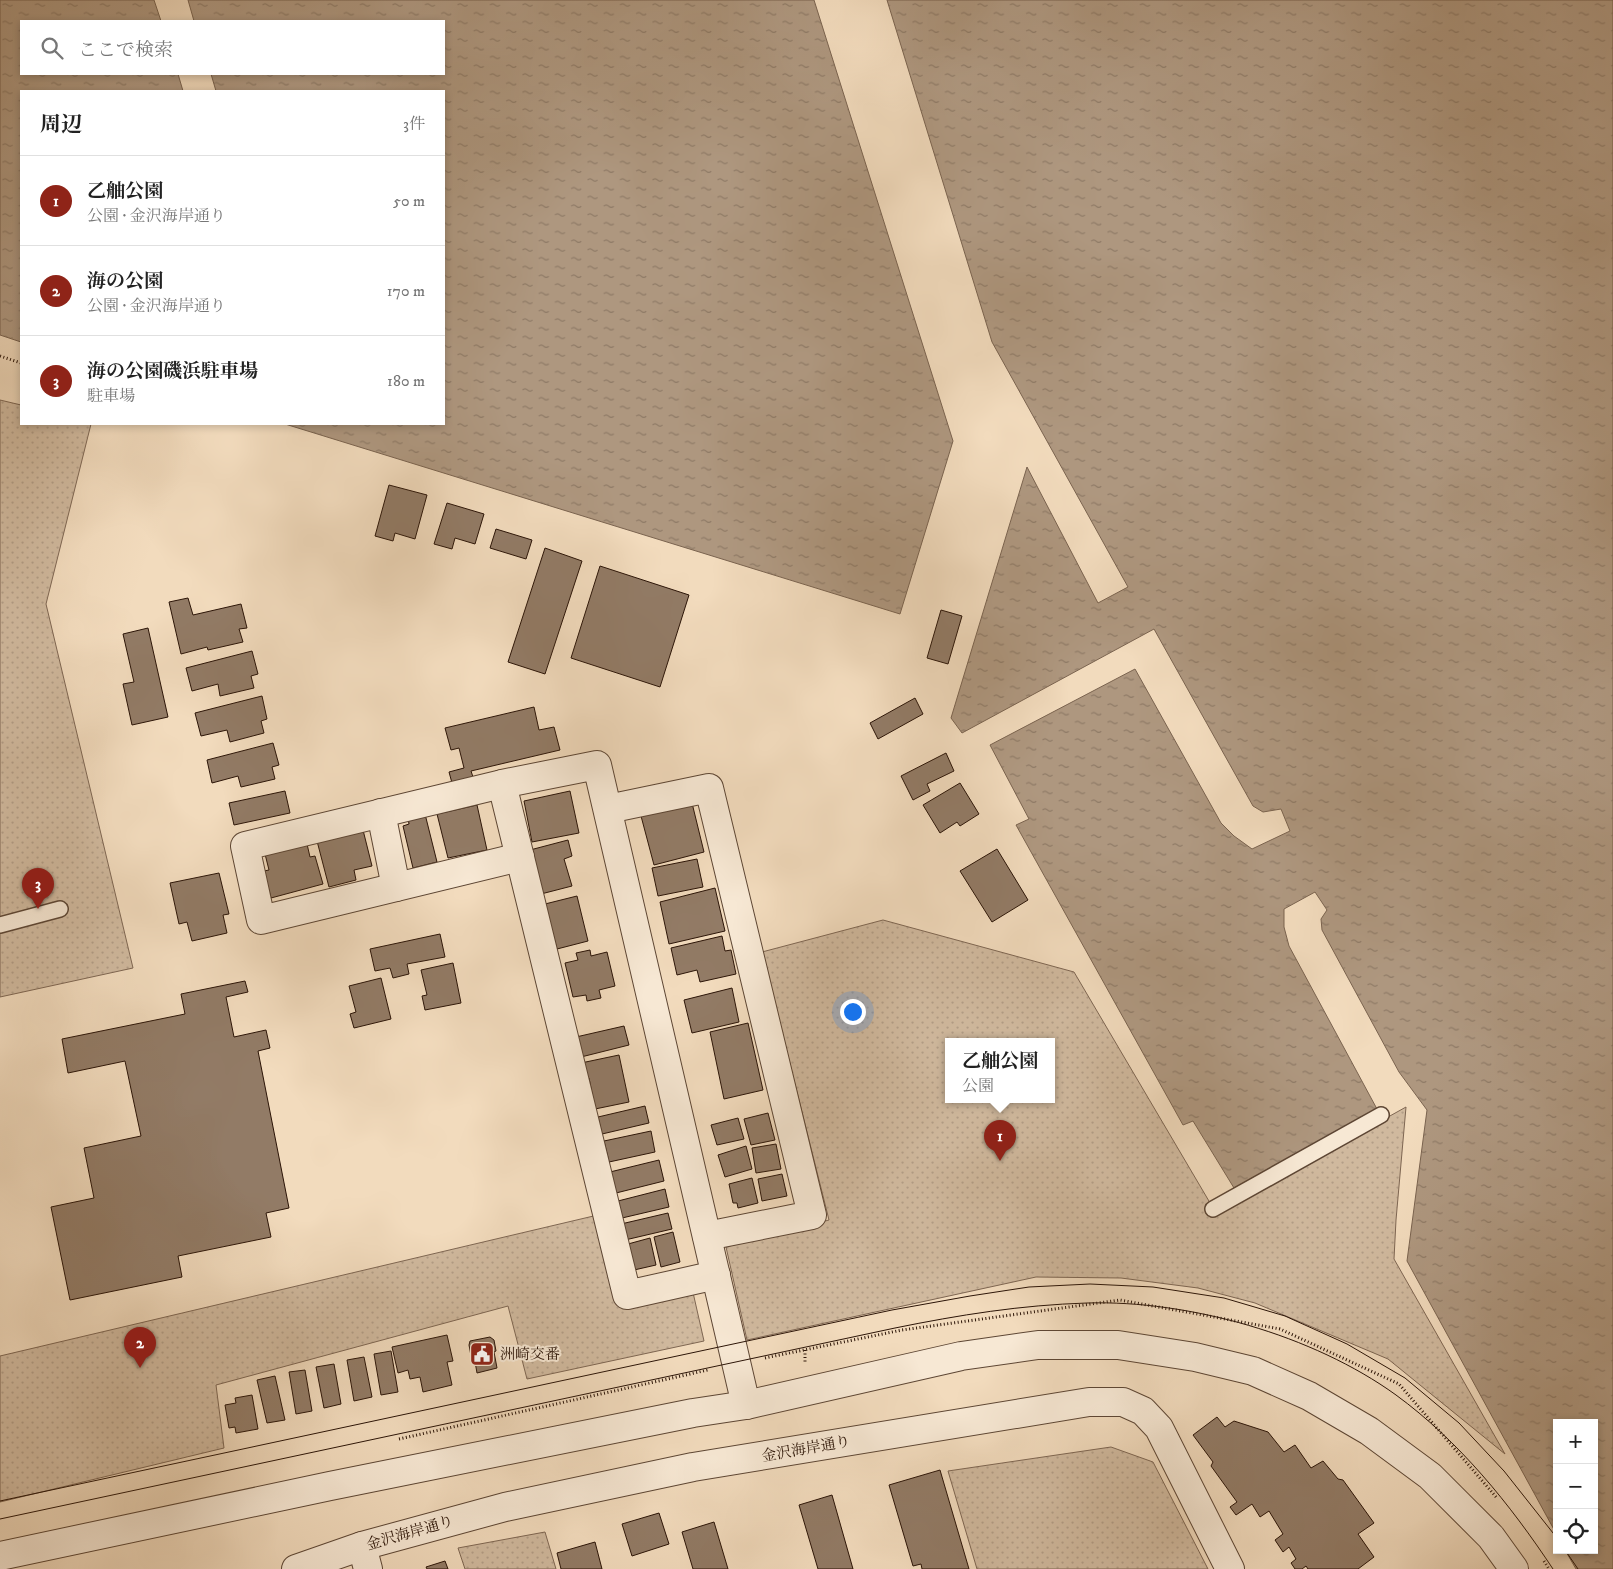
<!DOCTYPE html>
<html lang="ja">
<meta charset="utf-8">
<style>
body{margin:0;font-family:"IM FELL DW Pica","Noto Serif JP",serif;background:#f2f2f2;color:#222}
.controls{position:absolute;right:15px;bottom:15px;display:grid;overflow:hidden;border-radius:0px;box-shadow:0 2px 8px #0003}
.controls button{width:45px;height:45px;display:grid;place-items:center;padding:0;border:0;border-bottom:1px solid #e0e0e0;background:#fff;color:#222;font:25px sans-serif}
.you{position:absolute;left:852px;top:1011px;width:18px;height:18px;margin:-12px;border:4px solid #fff;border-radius:50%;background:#1a73e8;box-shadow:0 0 0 8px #1a73e833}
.badge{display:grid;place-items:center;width:32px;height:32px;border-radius:50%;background:#8f2418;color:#fff;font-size:16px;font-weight:700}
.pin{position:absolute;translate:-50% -41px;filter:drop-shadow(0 1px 2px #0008)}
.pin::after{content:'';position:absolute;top:26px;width:18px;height:15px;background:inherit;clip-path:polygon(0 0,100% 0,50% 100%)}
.popup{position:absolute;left:945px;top:1038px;width:110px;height:65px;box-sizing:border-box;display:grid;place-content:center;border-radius:0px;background:#fff;filter:drop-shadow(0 1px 4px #0005);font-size:16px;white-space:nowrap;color:#767676}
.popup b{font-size:19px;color:#222}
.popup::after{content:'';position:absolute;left:50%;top:100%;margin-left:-10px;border:10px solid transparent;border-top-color:#fff}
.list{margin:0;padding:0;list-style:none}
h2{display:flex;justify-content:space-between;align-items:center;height:65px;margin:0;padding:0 20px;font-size:21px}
h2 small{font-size:16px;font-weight:400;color:#767676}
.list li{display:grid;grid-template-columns:32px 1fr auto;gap:15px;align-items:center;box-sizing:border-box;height:90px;padding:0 20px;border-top:1px solid #e0e0e0}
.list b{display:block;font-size:19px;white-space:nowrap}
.list p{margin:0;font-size:16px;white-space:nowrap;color:#767676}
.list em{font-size:16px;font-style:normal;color:#767676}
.icon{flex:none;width:28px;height:28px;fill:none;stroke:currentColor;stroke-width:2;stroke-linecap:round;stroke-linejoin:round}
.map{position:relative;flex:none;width:1613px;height:1569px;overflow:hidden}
.search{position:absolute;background:#fff;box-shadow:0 2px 8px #0003;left:20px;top:20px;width:425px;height:55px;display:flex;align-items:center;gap:12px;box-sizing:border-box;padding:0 18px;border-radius:0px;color:#767676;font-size:19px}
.panel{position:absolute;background:#fff;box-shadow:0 2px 8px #0003;left:20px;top:90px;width:425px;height:335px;border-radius:0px}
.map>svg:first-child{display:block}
.park{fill:url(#park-dots);stroke:#7e6652;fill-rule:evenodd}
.water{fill:url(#water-ripples);stroke:#7a634f}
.building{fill:#927b66;stroke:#2b1407}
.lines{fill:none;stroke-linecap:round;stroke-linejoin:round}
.service-casing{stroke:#5d4634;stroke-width:18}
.minor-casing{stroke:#5d4634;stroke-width:30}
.tertiary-casing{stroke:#5d4634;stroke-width:30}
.path{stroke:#2b1407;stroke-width:3;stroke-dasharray:1 2.5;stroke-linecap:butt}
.service{stroke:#f7e8d4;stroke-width:15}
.minor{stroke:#f7e8d4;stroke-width:28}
.tertiary{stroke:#f7e8d4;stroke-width:28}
.tram{stroke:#2b1407;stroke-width:1}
.labels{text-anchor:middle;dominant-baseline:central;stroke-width:4;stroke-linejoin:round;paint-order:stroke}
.poi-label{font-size:15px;fill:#2b1407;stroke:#f7e8d4;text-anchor:start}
.street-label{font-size:15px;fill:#2b1407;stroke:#f7e8d4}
</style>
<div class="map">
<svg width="1613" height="1569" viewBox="0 0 1613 1569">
<defs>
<pattern id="park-dots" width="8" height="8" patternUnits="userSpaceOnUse" patternTransform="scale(1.25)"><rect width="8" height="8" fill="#d0b99e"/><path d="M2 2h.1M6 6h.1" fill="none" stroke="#b39e87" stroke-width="1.8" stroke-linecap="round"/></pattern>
<pattern id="water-ripples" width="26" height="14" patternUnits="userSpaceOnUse" patternTransform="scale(1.25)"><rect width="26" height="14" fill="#ae977f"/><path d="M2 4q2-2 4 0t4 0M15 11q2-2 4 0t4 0" fill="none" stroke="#8e7a66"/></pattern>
</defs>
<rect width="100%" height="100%" fill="#f2dbbd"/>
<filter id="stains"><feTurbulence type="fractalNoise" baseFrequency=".004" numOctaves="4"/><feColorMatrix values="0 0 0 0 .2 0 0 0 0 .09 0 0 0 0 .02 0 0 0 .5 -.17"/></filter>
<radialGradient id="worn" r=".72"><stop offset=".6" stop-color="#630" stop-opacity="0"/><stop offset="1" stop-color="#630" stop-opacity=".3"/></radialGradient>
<g class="park">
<polygon points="0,400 21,405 21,424 91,424 46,604 133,968 0,997"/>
<path d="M 883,920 L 1074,972 L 1216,1213 L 1406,1107 L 1396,1220 L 1394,1259 L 1505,1454 L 1388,1359 L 1255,1303 L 1198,1288 L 1121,1278 L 1036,1277 L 747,1340 L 726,1247 L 829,1220 L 762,952 ZM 949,1042 L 1051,1042 L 1051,1100 L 949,1100 Z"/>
<polygon points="602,1214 623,1302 692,1288 704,1341 527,1379 508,1306 216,1385 224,1448 0,1502 0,1356"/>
<polygon points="1111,1447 1153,1462 1208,1569 977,1569 948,1471"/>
<polygon points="545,1532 556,1569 465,1569 458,1548"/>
</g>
<g class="water">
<polygon points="0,0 154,0 161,21 21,21 21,74 178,74 183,91 21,91 21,342 0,335"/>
<polygon points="188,0 814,0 953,441 900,614 285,424 444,424 444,91 216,91 211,74 444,74 444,21 194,21"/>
<polygon points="887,0 1613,0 1613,1569 1576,1569 1565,1550 1594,1550 1594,1423 1557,1423 1557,1535 1407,1261 1427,1110 1399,1072 1322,930 1321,919 1327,910 1315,892 1284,909 1284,927 1289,946 1377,1109 1234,1188 1193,1121 1183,1125 1016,825 1029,819 990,745 1135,669 1221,823 1234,836 1252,849 1290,831 1281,809 1263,812 1253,806 1154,629 962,733 951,718 1027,467 1098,603 1128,587 992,342"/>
</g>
<g class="building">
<polygon points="389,485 427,495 415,539 395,533 393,541 375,536"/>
<polygon points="447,503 484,514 475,544 455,538 452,549 434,544"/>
<polygon points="496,529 532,540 526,559 490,548"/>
<polygon points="545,548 582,561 545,674 508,662"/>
<polygon points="600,566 689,595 660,687 571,658"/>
<polygon points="188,598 193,615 241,604 247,628 239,629 243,642 208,650 207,647 181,654 169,602"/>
<polygon points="941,610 962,616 948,664 927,658"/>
<polygon points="148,628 168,717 132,725 123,684 134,682 123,634"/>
<polygon points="252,651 258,674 251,676 254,688 220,696 218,684 192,691 186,668"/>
<polygon points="262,696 267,719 261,721 264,733 230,742 227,730 201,736 195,713"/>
<polygon points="915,698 923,714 878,739 870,723"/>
<polygon points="534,707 539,730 554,727 560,750 471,771 473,777 452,783 449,772 464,768 459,748 451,750 445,728"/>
<polygon points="273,743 279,765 272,767 275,779 241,787 238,776 212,783 207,760"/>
<polygon points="946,753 954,771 927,784 930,791 913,800 901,776"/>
<polygon points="960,783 979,814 960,826 957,822 940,833 923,805"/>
<polygon points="285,791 290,813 234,825 229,803"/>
<polygon points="570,791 579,833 532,842 524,801"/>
<polygon points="692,803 704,852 654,865 641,816"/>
<polygon points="477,805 487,850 448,858 437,814"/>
<polygon points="425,814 437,862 413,868 403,826 409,824 408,818"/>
<polygon points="363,830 372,866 354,870 356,880 329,887 317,841"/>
<polygon points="568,840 572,856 564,859 572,886 541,894 530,850"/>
<polygon points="307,844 310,857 315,856 323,884 271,898 264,871 269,870 265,854"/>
<polygon points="997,849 1028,900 992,922 960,871"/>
<polygon points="697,859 703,887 658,896 652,868"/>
<polygon points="219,873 229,914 223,915 227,933 192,941 187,922 179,924 170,883"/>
<polygon points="715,888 725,931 669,944 660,902"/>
<polygon points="577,896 588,941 557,949 545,904"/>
<polygon points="440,934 445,957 407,964 409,974 393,978 390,968 375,971 370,949"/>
<polygon points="722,936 725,951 731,950 736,974 700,982 697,970 677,975 671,948"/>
<polygon points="590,950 591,956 607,952 615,986 599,990 601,998 587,1001 586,995 573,997 565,963 578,960 576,953"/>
<polygon points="453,963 461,1003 425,1010 422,996 427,995 421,970"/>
<polygon points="381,978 391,1019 354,1028 350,1014 356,1012 349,986"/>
<polygon points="245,981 248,992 226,997 234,1037 266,1030 270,1048 258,1051 289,1208 266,1213 271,1237 178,1256 182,1277 70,1300 51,1207 94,1198 84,1148 141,1136 125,1061 68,1073 62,1039 185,1014 181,994"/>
<polygon points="732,988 739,1022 692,1033 684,1000"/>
<polygon points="748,1023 763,1090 724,1099 710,1032"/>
<polygon points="624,1026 629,1045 581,1057 576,1037"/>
<polygon points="619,1055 629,1102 595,1109 589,1078 584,1080 581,1063"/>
<polygon points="645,1106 649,1123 602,1134 598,1117"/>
<polygon points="768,1113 775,1140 751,1145 744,1119"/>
<polygon points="738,1118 744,1139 717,1145 711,1125"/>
<polygon points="651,1131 655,1152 609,1162 604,1141"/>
<polygon points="776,1144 781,1169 756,1173 752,1148"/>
<polygon points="746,1146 752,1169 725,1177 718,1155"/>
<polygon points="659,1160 664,1181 616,1193 610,1172"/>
<polygon points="782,1174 787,1196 762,1201 758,1179"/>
<polygon points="752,1178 758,1203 738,1208 737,1203 733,1203 729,1184"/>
<polygon points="665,1189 669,1207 622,1218 618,1201"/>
<polygon points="668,1213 672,1229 625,1240 621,1224"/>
<polygon points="673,1232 680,1262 661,1267 654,1237"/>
<polygon points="650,1238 656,1265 634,1270 628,1244"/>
<polygon points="447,1335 453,1361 447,1362 452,1385 423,1392 420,1377 410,1379 408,1370 398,1373 392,1347"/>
<polygon points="490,1337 494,1340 496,1351 494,1352 497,1368 477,1373 474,1356 471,1356 469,1345 470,1341"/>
<polygon points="391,1351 398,1392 381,1395 374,1354"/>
<polygon points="364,1357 372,1397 354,1401 347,1360"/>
<polygon points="334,1364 341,1404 324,1408 316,1367"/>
<polygon points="305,1370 312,1411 296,1414 289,1372"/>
<polygon points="275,1376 285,1420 267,1423 257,1380"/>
<polygon points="252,1395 258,1429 236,1433 235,1427 229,1428 225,1405 236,1403 235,1398"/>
<polygon points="1217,1417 1225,1427 1234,1421 1268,1432 1284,1452 1295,1445 1311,1468 1323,1461 1338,1479 1343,1480 1374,1523 1358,1534 1374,1557 1358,1569 1308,1569 1306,1566 1302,1569 1295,1569 1291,1563 1296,1559 1289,1547 1283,1552 1275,1540 1283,1534 1269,1511 1260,1517 1252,1504 1236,1515 1230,1507 1237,1502 1211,1466 1213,1462 1193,1435"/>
<polygon points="940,1470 969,1569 922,1569 921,1564 913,1566 889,1485"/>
<polygon points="832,1495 853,1569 818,1569 799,1505"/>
<polygon points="659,1513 669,1544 632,1556 622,1524"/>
<polygon points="714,1522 728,1569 693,1569 682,1532"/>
<polygon points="595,1542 602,1569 561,1569 557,1553"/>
<polygon points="445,1561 448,1569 427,1569 426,1567"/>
</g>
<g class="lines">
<defs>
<g id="service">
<polyline points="0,925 60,909"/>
<polyline points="1213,1209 1381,1115"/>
</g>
<g id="minor">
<polyline points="502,784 627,1295 716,1275"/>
<polyline points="608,809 709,788 812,1215 707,1236"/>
<polyline points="381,813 396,887"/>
<polyline points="520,857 261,920 245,846 502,784 597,765 746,1405"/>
<polyline points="362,1546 368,1569"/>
</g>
<g id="tertiary">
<polyline points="0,1556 330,1486 693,1413 746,1405 961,1356 1038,1345 1118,1345 1195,1357 1253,1371 1309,1396 1369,1431 1430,1476 1491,1537 1514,1569"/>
<polyline points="296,1569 362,1546 505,1507 693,1467 1089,1402 1123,1402 1143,1411 1159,1428 1230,1569"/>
</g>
</defs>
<use href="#service" class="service-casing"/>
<use href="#minor" class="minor-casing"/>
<use href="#tertiary" class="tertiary-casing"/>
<g class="path">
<polyline points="0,356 21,363"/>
<polyline points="805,1350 805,1362"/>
<polyline points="765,1358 902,1330 1120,1300 1280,1329 1399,1384 1497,1498"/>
<polyline points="399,1439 708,1370"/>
<polyline points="1544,1561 1549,1569"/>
</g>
<use href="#service" class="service"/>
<use href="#minor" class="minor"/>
<use href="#tertiary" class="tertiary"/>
<g class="tram">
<polyline points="0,1501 892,1310 970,1296 1029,1287 1090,1284 1153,1287 1224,1298 1285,1316 1347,1344 1405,1378 1459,1423 1504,1471 1557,1538"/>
<path d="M 0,1519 L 895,1328 C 959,1315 1021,1305 1087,1303 C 1189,1300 1313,1335 1396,1395 C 1459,1441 1510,1504 1553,1569"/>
<polyline points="1565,1550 1578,1569"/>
</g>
</g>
<defs>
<symbol id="civic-square" viewBox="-11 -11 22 22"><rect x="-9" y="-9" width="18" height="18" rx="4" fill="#8f2418" stroke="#f7e8d4"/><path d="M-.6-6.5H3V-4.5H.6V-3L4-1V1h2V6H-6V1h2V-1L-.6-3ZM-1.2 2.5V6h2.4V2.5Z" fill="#fff"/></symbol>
</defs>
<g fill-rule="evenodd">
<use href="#civic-square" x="468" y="1340" width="28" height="28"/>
</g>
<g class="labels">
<g class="poi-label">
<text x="500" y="1354">洲崎交番</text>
</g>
<g class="street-label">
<text transform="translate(806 1449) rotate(-10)">金沢海岸通り</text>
<text transform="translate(410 1533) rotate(-16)">金沢海岸通り</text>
</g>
</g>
<rect width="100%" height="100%" filter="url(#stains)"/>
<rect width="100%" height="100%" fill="url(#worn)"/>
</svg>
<div class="controls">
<button>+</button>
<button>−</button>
<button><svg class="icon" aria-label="locate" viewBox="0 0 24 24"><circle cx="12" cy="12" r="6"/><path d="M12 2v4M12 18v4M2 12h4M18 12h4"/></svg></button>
</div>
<div class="you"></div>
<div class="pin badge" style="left:1000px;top:1161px">1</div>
<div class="popup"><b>乙舳公園</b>公園</div>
<div class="pin badge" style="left:140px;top:1368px">2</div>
<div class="pin badge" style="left:38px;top:909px">3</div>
<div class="search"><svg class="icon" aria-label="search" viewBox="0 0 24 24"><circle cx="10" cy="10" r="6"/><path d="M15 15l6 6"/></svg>ここで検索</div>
<section class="panel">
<h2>周辺<small>3件</small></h2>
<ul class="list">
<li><span class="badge">1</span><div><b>乙舳公園</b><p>公園 · 金沢海岸通り</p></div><em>50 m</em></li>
<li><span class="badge">2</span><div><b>海の公園</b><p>公園 · 金沢海岸通り</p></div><em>170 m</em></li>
<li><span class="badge">3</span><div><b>海の公園磯浜駐車場</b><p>駐車場</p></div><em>180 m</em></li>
</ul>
</section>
</div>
